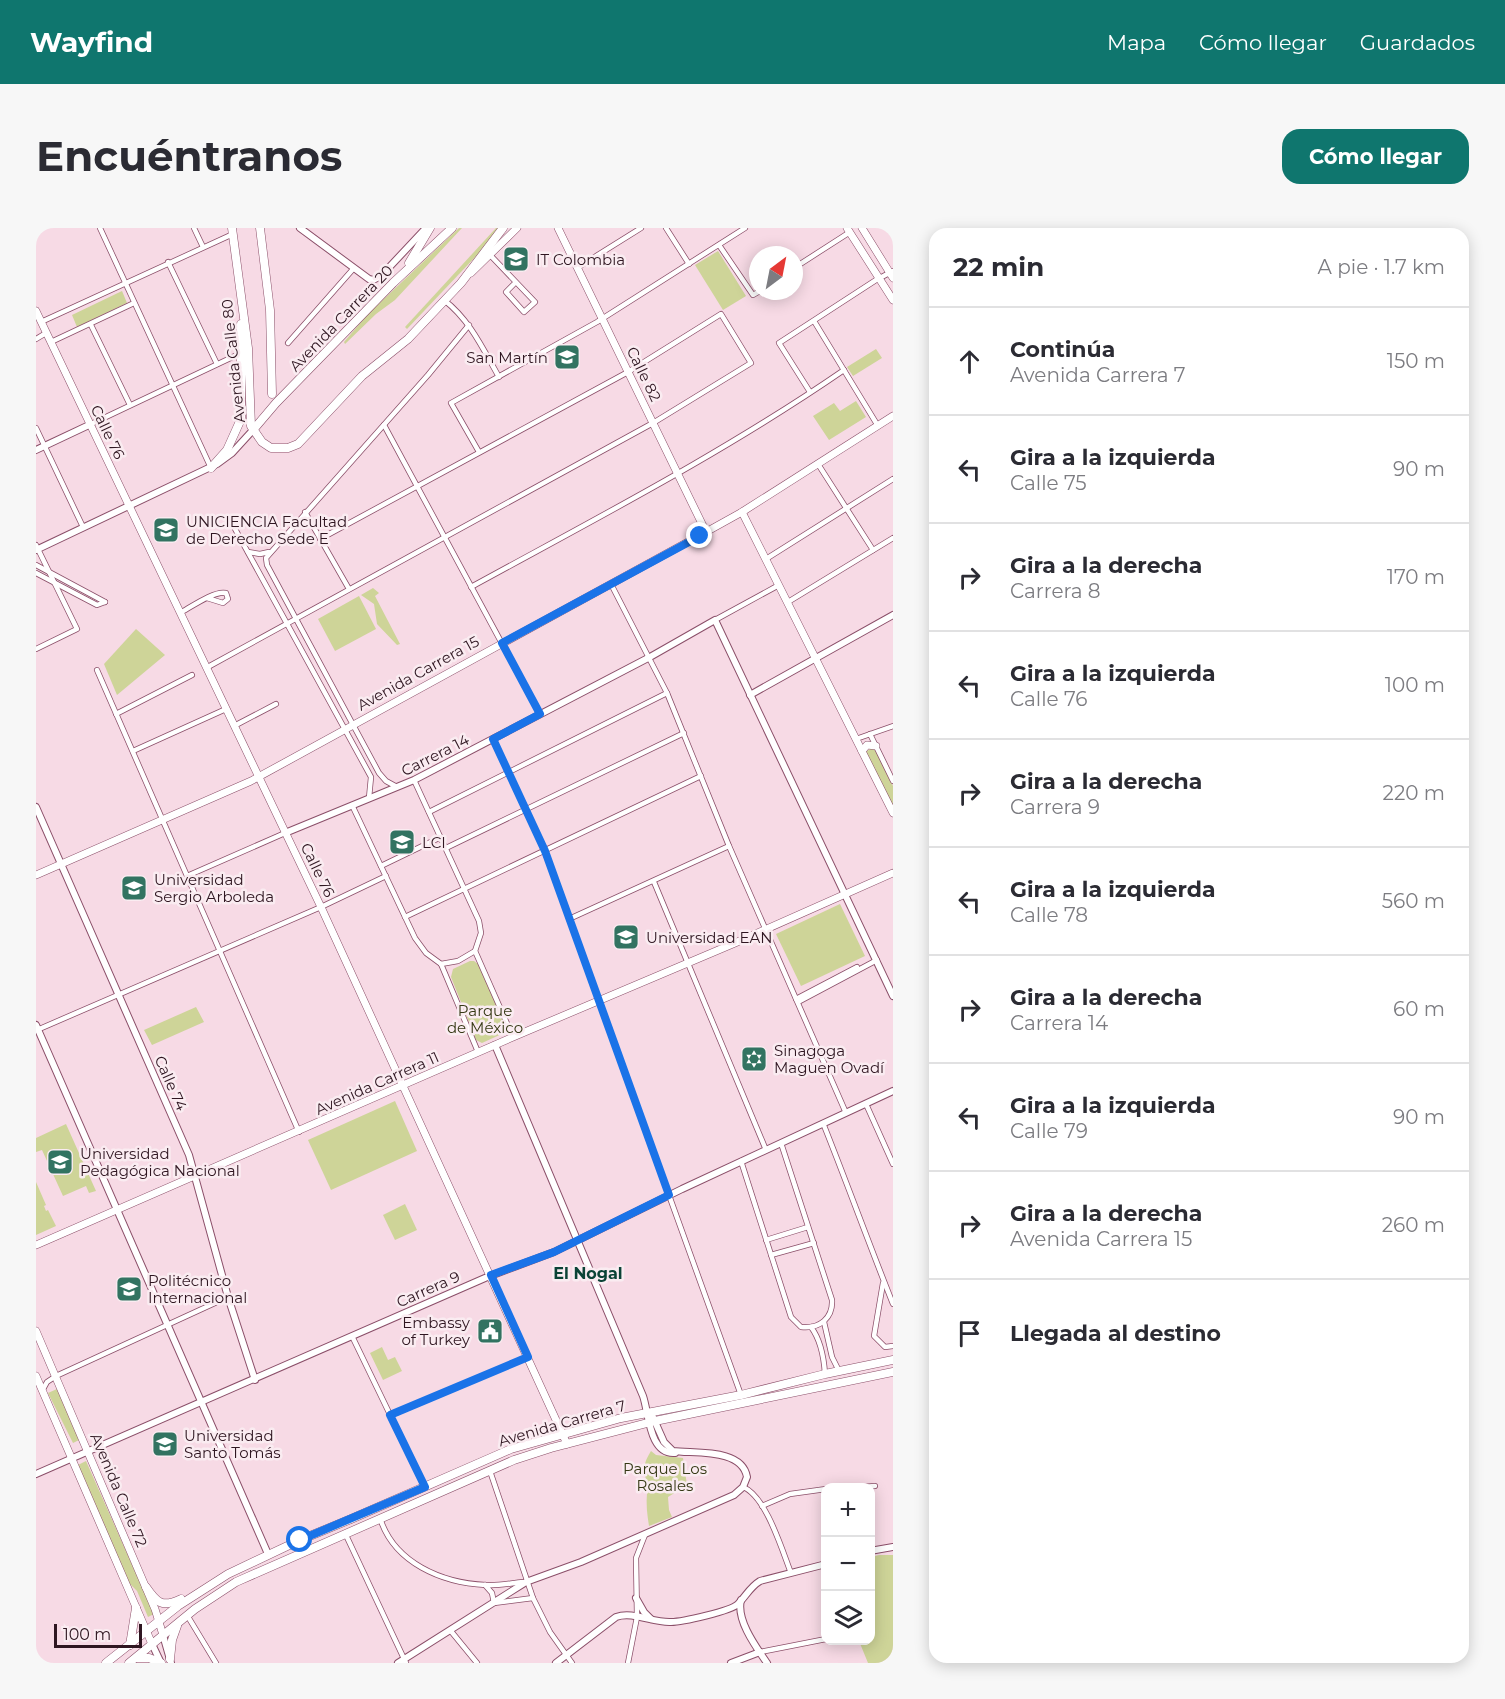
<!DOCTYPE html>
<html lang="es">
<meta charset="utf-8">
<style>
body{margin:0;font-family:Montserrat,sans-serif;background:#f7f7f7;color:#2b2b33}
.controls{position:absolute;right:18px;bottom:18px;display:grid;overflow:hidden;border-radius:12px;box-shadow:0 3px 15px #0003}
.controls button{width:54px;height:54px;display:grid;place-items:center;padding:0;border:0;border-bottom:2px solid #e1e1e2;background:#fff;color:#2b2b33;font:30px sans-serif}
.compass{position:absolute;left:713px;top:18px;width:54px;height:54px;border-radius:50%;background:#fff;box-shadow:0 3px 15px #0003;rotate:32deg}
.scale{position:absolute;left:18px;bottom:15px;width:88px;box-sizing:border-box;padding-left:6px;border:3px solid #2f1621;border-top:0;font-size:16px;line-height:21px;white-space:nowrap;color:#2f1621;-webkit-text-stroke:4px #faecf1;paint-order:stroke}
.stop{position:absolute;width:18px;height:18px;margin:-14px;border:4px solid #1a73e8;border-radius:50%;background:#fff}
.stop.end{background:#1a73e8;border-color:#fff;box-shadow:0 2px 6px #0008}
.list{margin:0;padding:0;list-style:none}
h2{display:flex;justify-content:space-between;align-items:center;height:78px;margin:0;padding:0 24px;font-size:26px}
h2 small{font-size:20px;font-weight:400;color:#7c7c81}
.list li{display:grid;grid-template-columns:39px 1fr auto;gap:18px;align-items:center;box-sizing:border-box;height:108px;padding:0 24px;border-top:2px solid #e1e1e2}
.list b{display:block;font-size:22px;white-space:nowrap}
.list p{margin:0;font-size:20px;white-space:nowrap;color:#7c7c81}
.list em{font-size:20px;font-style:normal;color:#7c7c81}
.icon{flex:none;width:33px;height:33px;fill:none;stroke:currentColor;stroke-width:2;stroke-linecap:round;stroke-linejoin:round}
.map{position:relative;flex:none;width:857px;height:1435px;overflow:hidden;border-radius:18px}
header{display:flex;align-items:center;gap:36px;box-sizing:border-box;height:84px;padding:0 30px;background:#0f766e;color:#fff}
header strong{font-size:28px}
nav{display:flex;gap:33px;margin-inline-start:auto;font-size:21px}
.intro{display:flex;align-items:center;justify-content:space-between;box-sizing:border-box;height:144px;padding:0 36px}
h1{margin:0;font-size:42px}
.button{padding:15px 27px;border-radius:18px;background:#0f766e;color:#fff;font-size:21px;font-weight:700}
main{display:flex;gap:36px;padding:0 36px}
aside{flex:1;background:#fff;border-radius:18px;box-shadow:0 3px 15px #0003}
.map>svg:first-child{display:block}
.green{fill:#ced498}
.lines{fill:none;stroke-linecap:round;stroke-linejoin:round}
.minor-casing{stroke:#8b4f69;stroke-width:6}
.tertiary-casing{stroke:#8b4f69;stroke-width:8}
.secondary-casing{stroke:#8b4f69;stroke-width:8}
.primary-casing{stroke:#8b4f69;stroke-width:9}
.trunk-casing{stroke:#8b4f69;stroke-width:9}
.minor{stroke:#fff;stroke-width:4.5}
.tertiary{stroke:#fff;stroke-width:6}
.secondary{stroke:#fff;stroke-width:7}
.primary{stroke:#fff;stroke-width:8}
.trunk{stroke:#fff;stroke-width:8}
.route{stroke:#1a73e8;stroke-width:8}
.labels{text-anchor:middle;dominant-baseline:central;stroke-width:5;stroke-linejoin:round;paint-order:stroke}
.poi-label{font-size:15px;fill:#2f1621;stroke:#faecf1;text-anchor:start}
.street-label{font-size:15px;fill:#2f1621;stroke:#faecf1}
.park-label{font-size:15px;fill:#363915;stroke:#faecf1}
.neighbourhood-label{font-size:16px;font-weight:bold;fill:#0b4336;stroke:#faecf1}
</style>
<header>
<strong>Wayfind</strong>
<nav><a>Mapa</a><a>Cómo llegar</a><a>Guardados</a></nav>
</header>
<div class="intro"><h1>Encuéntranos</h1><a class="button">Cómo llegar</a></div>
<main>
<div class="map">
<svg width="857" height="1435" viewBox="0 0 857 1435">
<rect width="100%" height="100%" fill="#f7dae5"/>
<g class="green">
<polygon points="423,0 426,0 359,72 340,86 309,116 308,114 332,86"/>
<polygon points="460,0 462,0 443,25 371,101 369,99"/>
<polygon points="682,23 710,68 687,82 659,37"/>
<polygon points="86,63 91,75 41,99 36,87"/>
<polygon points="840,121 846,130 817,148 811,139"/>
<polygon points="820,173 830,189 793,212 777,188 798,175 804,183"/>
<polygon points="337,360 343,365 339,368 364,416 361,417 341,396 338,376 325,367"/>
<polygon points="323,368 340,401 299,423 282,391"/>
<polygon points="100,401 129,427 81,467 68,436"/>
<polygon points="838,519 857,558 857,580 829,524"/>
<polygon points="804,676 829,728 765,758 740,706"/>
<polygon points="434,733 438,733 442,736 471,800 468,805 446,815 440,812 415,749 417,741"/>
<polygon points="160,779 168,794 116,817 108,802"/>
<polygon points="359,873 381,923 295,962 272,912"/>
<polygon points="30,896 60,963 53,965 50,958 27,968 6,922 0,924 0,910"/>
<polygon points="0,954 10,977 8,978 10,983 12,982 20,998 0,1007"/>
<polygon points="369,976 381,1002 359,1012 347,987"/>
<polygon points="346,1119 352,1132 359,1129 366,1143 347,1152 334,1125"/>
<polygon points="21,1161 43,1212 37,1215 12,1165"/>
<path d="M 615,1223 L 620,1227 L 647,1230 L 651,1257 L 632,1269 L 633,1282 L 636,1289 L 613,1298 C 611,1286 610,1276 611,1265 C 612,1244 602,1244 615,1223 Z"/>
<polygon points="50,1233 118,1386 112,1389 101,1363 93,1355 42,1237"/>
<polygon points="843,1327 857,1327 857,1435 832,1435 823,1413 834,1412 835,1329"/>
</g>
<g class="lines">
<defs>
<g id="minor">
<polyline points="64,0 175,240"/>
<polyline points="158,0 167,19"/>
<polyline points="630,0 653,36"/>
<polyline points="683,17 717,67 724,63"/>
<polyline points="455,28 499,74 488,84 470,64 480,54"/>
<polyline points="132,34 181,136"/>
<polyline points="541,40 605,0"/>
<polyline points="758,40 814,4"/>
<path d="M 408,72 C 434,92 447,121 463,149"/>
<polyline points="778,93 842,198"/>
<polyline points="5,94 197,6"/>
<polyline points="55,97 94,177"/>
<polyline points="0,111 10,105"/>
<polyline points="15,114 98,75"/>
<polyline points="252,115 318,40"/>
<polyline points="774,164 743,115 840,52 857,43"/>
<polyline points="53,197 203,126"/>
<polyline points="348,197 504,486"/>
<polyline points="0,200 47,299"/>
<polyline points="443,224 415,175 561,94 709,0"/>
<polyline points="782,236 837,322"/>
<polyline points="269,284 313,361"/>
<polyline points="198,299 335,549 333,570"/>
<polyline points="0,317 41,401 0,421"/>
<polyline points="212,324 224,326 233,324"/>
<polyline points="730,331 857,251"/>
<polyline points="0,337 69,374"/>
<polyline points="0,345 61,377 69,374"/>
<polyline points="575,356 631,465 693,618 810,885"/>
<path d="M 435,359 C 561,290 689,224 808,142"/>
<polyline points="752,374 857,310"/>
<path d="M 144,385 C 155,379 179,362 190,365 L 192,371 L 187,375 L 171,370"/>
<polyline points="679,392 743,357"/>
<polyline points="170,440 617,195 715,135 685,86 592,144 284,311"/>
<polyline points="61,442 263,904"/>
<polyline points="80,486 156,447"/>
<polyline points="198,498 240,476"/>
<polyline points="834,506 857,553"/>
<polyline points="457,511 509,623 705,1167"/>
<polyline points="820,511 857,498"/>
<polyline points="97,523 190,481"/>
<polyline points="378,552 443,693 445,705 439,723 477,809"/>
<polyline points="361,559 350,553 343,545 231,337 230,330 392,147 433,97"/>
<polyline points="316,577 379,710 390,725 405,736 442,824"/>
<polyline points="393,584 631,465"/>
<polyline points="410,620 648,505"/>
<polyline points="345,638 405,609"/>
<polyline points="151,648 249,605"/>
<polyline points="618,654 730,922"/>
<polyline points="369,689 665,548"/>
<polyline points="533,691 693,618"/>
<polyline points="405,736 422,733 439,723"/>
<polyline points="760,771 821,739"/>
<polyline points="762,774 841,732"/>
<polyline points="1,802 285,679 350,648"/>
<polyline points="830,876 857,936"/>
<path d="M 787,895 C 811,955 833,1016 857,1076"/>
<path d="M 705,933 L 755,1089 L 765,1099 C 784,1101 797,1090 796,1072 L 745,915"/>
<polyline points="730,1012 772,999"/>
<polyline points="735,1027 778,1015"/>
<polyline points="847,1055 838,1108 849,1119 857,1118"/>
<polyline points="788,1094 796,1129 803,1143"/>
<path d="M 775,1099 C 784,1111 788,1131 789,1146"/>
<polyline points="316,1108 389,1259"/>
<polyline points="6,1163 11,1154 20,1148 192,1069"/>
<polyline points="355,1187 492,1129"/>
<polyline points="454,1243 497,1370 514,1404 536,1435"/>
<path d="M 707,1259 C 730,1268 746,1322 755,1345"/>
<polyline points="812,1260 839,1258"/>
<polyline points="726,1278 754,1266 790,1261"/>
<path d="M 344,1290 C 358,1335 406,1355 450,1357 C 462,1358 475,1355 487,1354"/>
<polyline points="309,1305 370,1435"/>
<polyline points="449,1357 456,1365 458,1375 497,1370"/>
<polyline points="151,1387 180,1435"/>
<polyline points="414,1402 441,1435"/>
<polyline points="724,1424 790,1411"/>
<polyline points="592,1435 601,1389 600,1330 609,1307"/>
</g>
<g id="tertiary">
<polyline points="264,0 333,51 337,52 345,48 390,0"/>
<polyline points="0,222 53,197"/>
<polyline points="0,322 181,236 196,225 217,202"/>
<polyline points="714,467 857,387"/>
<polyline points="0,579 153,927 192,1069 219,1152"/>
<polyline points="249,605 378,552 614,429 679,392 857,768"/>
<polyline points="0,797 232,1326"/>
<path d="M 459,817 L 607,1168 C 613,1185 613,1227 639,1225"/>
<polyline points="0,1246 449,1050 518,1024 646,961 857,863"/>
<polyline points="834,1323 857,1319"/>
<polyline points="600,1370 608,1384 615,1391"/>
<path d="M 705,1372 C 700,1392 720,1419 731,1435"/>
<polyline points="127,1407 135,1435"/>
<polyline points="116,1416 125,1435"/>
<path d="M 362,1435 L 490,1354 L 545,1334 L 698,1267 L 707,1259 L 711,1249 C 706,1220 659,1226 637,1223 L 628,1214 L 616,1187 L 612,1184"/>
<path d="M 520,1435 L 580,1389 C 597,1383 617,1395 635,1394 C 646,1394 695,1383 702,1376 C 710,1368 714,1359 724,1353 L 790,1336"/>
<polyline points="695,1435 724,1424"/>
</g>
<g id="secondary">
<polyline points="522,0 670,304"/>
<polyline points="811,0 857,72"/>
<polyline points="826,0 857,50"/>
<polyline points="435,45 481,0"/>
<polyline points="0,83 285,679 531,1216"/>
<polyline points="706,284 857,585"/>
<polyline points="826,523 831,517 840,518"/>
<polyline points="0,647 215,553 670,304 706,284 857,188"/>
<polyline points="0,1017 477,809 699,715 857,645"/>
<polyline points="0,1103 119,1381 127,1407"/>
<polyline points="0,1148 116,1416"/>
</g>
<g id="primary">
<path d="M 110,1359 C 121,1375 126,1380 145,1371"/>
<polyline points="94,1417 100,1380"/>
<polyline points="101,1430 113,1430 125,1435"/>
<polyline points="134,1431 136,1412 141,1398"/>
<polyline points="70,1435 142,1378 192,1346 264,1312 315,1291 475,1221 585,1190 705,1167 789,1146 857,1132"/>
<polyline points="93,1435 159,1381 200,1354 478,1232 515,1220 619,1193 857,1144"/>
</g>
<g id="trunk">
<polyline points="196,0 212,120 215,198 226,214 235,220 252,220 262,216 326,148 372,111 425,55 467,0"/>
<polyline points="224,0 234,82 236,166"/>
<polyline points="373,35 394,0"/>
<polyline points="217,202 240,175 357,55 416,0"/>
<polyline points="175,240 191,222 205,191 205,96"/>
</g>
</defs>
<use href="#minor" class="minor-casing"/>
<use href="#tertiary" class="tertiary-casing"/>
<use href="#secondary" class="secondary-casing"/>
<use href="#primary" class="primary-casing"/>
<use href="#trunk" class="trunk-casing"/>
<use href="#minor" class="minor"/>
<use href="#tertiary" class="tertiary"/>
<use href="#secondary" class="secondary"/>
<use href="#primary" class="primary"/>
<use href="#trunk" class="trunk"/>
</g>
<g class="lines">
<polyline class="route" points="264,1312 389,1259 354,1187 492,1129 455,1047 518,1024 633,967 509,623 457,511 504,486 466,415 664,308"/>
</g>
<defs>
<symbol id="university-square" viewBox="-11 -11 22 22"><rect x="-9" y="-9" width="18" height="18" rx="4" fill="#327361" stroke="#faecf1"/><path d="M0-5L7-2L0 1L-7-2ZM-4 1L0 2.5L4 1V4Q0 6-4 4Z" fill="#fff"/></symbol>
<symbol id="synagogue-square" viewBox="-11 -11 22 22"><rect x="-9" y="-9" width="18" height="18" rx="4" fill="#327361" stroke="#faecf1"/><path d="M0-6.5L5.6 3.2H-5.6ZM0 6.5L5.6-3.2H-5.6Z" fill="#fff"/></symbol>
<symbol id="civic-square" viewBox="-11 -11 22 22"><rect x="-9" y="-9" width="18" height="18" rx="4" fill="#327361" stroke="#faecf1"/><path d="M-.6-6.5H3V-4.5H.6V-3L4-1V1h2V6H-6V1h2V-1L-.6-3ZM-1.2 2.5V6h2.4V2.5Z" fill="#fff"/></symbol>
</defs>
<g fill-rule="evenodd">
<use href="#university-square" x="465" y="16" width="30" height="30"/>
<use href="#university-square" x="516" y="114" width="30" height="30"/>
<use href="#university-square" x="115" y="287" width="30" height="30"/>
<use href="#university-square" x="351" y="599" width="30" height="30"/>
<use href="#university-square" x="83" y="645" width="30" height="30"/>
<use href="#university-square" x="575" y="694" width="30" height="30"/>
<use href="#synagogue-square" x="703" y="816" width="30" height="30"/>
<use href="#university-square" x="9" y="919" width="30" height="30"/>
<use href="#university-square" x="78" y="1046" width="30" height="30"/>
<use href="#civic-square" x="439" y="1088" width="30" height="30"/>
<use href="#university-square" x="114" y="1201" width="30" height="30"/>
</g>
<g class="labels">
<g class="poi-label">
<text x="500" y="31">IT Colombia</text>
<text x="512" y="129" text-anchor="end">San Martín</text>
<text x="150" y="293">UNICIENCIA Facultad<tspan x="150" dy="17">de Derecho Sede E</tspan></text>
<text x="386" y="614">LCI</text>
<text x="118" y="651">Universidad<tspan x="118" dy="17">Sergio Arboleda</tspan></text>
<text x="610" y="709">Universidad EAN</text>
<text x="738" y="822">Sinagoga<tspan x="738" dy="17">Maguen Ovadí</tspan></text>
<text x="44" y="925">Universidad<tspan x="44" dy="17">Pedagógica Nacional</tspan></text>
<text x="112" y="1052">Politécnico<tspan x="112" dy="17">Internacional</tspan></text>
<text x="434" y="1094" text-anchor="end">Embassy<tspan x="434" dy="17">of Turkey</tspan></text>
<text x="148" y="1207">Universidad<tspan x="148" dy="17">Santo Tomás</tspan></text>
</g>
<g class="street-label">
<text transform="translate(305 90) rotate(-46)">Avenida Carrera 20</text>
<text transform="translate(197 133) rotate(-96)">Avenida Calle 80</text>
<text transform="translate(608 146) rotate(64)">Calle 82</text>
<text transform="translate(72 204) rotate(64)">Calle 76</text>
<text transform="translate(382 445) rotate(-29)">Avenida Carrera 15</text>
<text transform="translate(399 527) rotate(-27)">Carrera 14</text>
<text transform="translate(282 642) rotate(64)">Calle 76</text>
<text transform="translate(135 855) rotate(66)">Calle 74</text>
<text transform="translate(341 855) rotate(-24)">Avenida Carrera 11</text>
<text transform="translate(392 1061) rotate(-24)">Carrera 9</text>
<text transform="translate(526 1195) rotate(-16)">Avenida Carrera 7</text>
<text transform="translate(83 1262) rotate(67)">Avenida Calle 72</text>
</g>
<g class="park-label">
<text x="449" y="782">Parque<tspan x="449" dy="17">de México</tspan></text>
<text x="629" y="1240">Parque Los<tspan x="629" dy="17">Rosales</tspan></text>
</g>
<g class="neighbourhood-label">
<text x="552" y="1045">El Nogal</text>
</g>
</g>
</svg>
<div class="controls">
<button>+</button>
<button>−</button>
<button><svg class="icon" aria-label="layers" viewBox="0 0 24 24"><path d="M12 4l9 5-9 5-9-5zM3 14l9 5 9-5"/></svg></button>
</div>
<svg class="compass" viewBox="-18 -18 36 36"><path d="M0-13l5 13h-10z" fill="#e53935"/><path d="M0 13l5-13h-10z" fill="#7c7c81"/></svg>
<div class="scale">100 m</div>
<div class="stop" style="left:264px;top:1312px"></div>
<div class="stop end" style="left:664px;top:308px"></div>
</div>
<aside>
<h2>22 min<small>A pie · 1.7 km</small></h2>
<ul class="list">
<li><svg class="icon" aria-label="ahead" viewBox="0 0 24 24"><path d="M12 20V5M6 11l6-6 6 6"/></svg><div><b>Continúa</b><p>Avenida Carrera 7</p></div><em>150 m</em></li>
<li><svg class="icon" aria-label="left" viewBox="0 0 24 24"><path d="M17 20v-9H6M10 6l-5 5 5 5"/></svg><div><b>Gira a la izquierda</b><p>Calle 75</p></div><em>90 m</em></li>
<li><svg class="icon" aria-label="right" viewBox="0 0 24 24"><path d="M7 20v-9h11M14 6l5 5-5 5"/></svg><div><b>Gira a la derecha</b><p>Carrera 8</p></div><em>170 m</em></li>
<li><svg class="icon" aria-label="left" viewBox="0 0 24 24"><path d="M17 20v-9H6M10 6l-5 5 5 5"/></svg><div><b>Gira a la izquierda</b><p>Calle 76</p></div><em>100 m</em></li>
<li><svg class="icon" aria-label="right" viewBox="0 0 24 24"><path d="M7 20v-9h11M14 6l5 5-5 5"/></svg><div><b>Gira a la derecha</b><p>Carrera 9</p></div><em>220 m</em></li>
<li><svg class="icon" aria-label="left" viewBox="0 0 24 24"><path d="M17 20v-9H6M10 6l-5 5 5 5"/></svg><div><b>Gira a la izquierda</b><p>Calle 78</p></div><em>560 m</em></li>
<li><svg class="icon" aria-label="right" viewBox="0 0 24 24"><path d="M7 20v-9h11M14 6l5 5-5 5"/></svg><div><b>Gira a la derecha</b><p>Carrera 14</p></div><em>60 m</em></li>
<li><svg class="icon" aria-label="left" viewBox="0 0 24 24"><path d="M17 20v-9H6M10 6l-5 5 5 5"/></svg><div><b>Gira a la izquierda</b><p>Calle 79</p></div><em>90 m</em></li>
<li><svg class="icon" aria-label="right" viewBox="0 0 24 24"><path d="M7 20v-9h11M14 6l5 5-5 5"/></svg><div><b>Gira a la derecha</b><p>Avenida Carrera 15</p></div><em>260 m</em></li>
<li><svg class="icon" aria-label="arrive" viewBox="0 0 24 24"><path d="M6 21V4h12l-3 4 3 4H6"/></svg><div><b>Llegada al destino</b></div></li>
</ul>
</aside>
</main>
